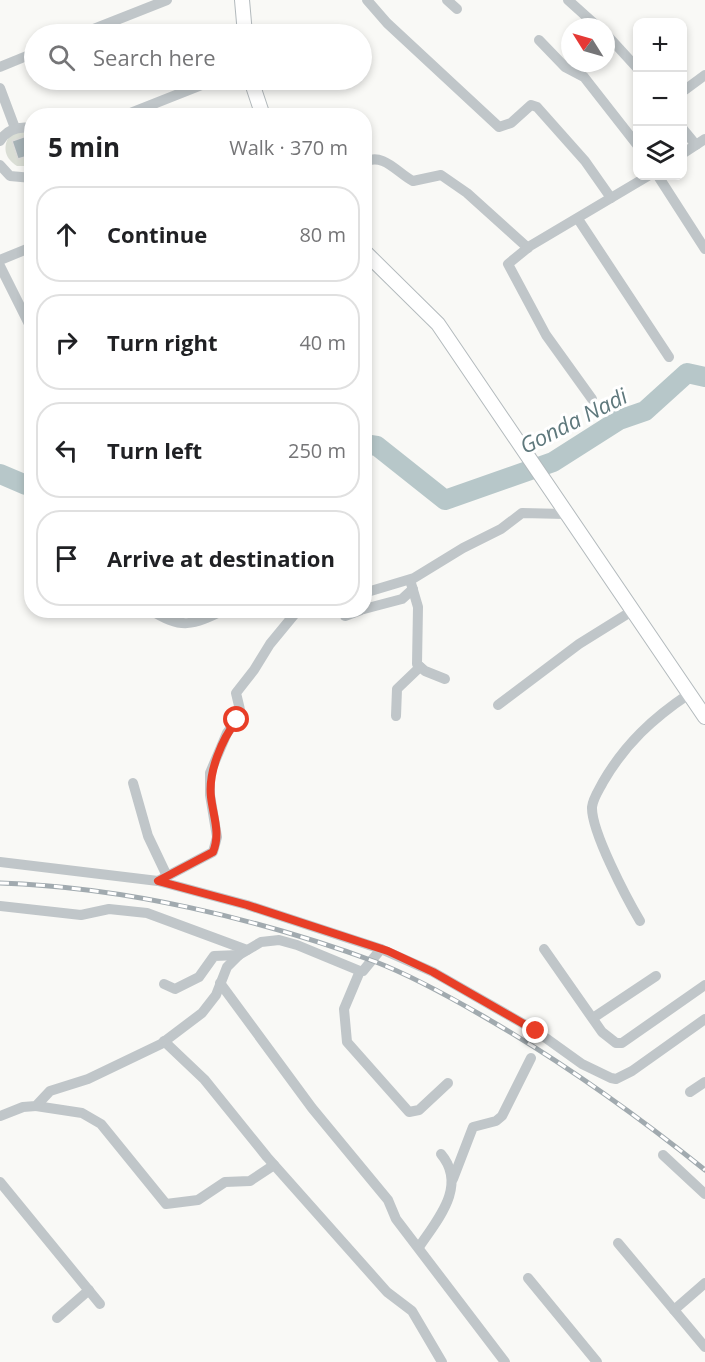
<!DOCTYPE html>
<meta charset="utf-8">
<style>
body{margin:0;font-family:"Open Sans",sans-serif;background:#f6f6f6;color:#202124}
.controls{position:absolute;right:18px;top:18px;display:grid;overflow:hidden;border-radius:12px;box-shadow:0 3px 9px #0003}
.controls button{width:54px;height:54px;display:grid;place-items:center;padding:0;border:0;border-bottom:2px solid #e0e0e0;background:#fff;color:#202124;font:30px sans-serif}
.compass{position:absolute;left:561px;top:18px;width:54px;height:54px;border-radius:50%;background:#fff;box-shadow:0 3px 9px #0003;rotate:307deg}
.stop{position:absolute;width:18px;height:18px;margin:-14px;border:4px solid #e83e27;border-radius:50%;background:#fff}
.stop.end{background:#e83e27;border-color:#fff;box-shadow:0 2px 6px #0008}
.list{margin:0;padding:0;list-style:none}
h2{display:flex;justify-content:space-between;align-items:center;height:78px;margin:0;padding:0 24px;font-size:26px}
h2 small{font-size:20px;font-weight:400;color:#757577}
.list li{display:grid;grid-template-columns:39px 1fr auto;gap:18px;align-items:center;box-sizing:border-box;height:96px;margin:0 12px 12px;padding:0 12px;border:2px solid #e0e0e0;border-radius:24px}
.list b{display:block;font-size:22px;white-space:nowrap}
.list em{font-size:20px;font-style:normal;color:#757577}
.icon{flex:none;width:33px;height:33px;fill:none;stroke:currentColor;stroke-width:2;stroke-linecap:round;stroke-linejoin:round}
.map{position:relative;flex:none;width:705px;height:1362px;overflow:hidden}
.search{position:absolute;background:#fff;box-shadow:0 3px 9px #0003;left:24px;top:24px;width:348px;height:66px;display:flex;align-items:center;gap:15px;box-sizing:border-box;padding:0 21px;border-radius:33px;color:#757577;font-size:22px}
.panel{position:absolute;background:#fff;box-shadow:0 3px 9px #0003;left:24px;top:108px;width:348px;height:510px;border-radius:24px}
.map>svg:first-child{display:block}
.green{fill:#daded5}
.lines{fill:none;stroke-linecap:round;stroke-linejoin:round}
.river{stroke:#b7c7c9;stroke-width:20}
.building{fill:#a6b2b6;stroke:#dbdbd9;stroke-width:1.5}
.major-casing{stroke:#b3babd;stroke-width:16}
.minor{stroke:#c0c6c9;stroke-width:10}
.major{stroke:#fff;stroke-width:14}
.rail-casing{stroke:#a1aaaf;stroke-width:5}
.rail{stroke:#fff;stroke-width:3;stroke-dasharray:9;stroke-linecap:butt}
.route{stroke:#e83e27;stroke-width:8}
.labels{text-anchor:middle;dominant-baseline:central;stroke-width:6;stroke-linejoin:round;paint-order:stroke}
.water-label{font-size:22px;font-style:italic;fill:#5e787c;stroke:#fff}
</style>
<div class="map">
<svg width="705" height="1362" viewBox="0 0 705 1362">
<rect width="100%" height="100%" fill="#f9f9f6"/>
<path class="green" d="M 31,130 L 31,166 L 17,166 C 4,158 2,146 11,133 Z"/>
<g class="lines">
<g class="river">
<polyline points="364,444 377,446 445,500 553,462 619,420 645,411 687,373 705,377"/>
<polyline points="0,474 26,485 32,484"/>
</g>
</g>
<polygon class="building" points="29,135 32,155 18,159 12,141"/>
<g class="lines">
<defs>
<g id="major">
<polyline points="242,0 245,34"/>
<polyline points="251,80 263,116"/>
<polyline points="364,251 438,324 705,717"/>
</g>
</defs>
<use href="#major" class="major-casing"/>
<g class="minor">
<polyline points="367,0 387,23 499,127 511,123 531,105 537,107 585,161 611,198"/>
<polyline points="447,0 457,9"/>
<polyline points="568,0 598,27"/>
<polyline points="81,34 167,0"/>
<polyline points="606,34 638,69"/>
<polyline points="539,40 565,67 584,77 638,146"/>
<polyline points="0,67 34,53"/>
<polyline points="0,88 15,128"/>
<polyline points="682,92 705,75"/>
<polyline points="123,116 214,80"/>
<polyline points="682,128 696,145"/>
<path d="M 0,141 C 7,129 18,126 32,128"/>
<polyline points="682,154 705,139"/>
<path d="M 364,162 C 384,152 397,173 413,181 L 441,175 L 467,193 L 528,248"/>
<polyline points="0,165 10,176 32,178"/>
<polyline points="658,176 705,249"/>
<polyline points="578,219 669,357"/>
<polyline points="0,260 32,247"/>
<polyline points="0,266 32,330"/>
<polyline points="592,399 546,335 508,264 530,246 648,176"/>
<polyline points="410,580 418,607 417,664 425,671 445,679"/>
<polyline points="364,593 414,578 463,548 501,529 522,513 565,514"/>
<polyline points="364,609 402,599 413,589"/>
<path d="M 151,610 C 181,630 193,625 224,610"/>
<polyline points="345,616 361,610"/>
<polyline points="498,705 579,644 632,611"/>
<polyline points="396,716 397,689 420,667"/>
<polyline points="133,783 148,836 167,876"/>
<polyline points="0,862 158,881 247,905 381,949 433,972 536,1031 582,1064 611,1078 616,1079 632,1071 705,1019"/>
<polyline points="158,881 213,852 217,837 210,795 210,773 227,733 241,714 236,693 254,670 270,644 298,610"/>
<polyline points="0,906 81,915 109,909 147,913 247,950"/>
<path d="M 640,921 C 627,899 591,831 592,807 C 593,798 599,790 603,782 C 625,744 653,718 689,694"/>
<polyline points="544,949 602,1032 616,1043 622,1043 705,985"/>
<polyline points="360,971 344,1009 347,1042 409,1112 419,1110 448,1083"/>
<polyline points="220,983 312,1108 388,1200 396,1219 505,1362"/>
<polyline points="164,984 175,989 199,977 214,956 239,955"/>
<polyline points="593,1018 656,976"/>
<polyline points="164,1041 204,1079 267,1157 387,1292 412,1311 442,1362"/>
<polyline points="690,1092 705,1082"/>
<polyline points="36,1106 82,1113 101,1124 166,1204 198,1200 225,1182 250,1181 274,1165"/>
<polyline points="0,1116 23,1107 36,1106 50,1091 88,1079 161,1044 202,1013 216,995 227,967 239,955 261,942 279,940 297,945 360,971 363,971 381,949"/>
<polyline points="663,1155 705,1194"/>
<polyline points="453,1179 473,1127 496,1121 502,1116 531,1058"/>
<polyline points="0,1182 100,1304"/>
<polyline points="618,1243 705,1347"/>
<path d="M 419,1247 C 437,1220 468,1186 441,1154"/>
<polyline points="528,1278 597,1362"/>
<polyline points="674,1310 705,1283"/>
<polyline points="57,1318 89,1290"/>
</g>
<use href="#major" class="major"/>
<defs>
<path id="rail" d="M 0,883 C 125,887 259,919 376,962 C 412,976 448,996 481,1015 C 561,1061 634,1113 705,1170"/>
</defs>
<use href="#rail" class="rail-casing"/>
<use href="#rail" class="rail"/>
</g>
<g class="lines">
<path class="route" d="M 237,720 C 222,739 208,772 211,797 C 213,816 221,833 213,852 L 158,881 L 247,905 L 388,951 L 433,972 L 536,1031"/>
</g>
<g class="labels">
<g class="water-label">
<text transform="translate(573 420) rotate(-27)">Gonda Nadi</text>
</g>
</g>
</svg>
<div class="controls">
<button>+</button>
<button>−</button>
<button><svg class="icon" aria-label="layers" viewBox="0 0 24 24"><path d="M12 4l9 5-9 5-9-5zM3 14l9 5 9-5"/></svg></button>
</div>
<svg class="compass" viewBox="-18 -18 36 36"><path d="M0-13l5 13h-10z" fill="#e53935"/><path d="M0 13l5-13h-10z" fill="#757577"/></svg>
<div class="stop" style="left:237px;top:720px"></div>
<div class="stop end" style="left:536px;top:1031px"></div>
<div class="search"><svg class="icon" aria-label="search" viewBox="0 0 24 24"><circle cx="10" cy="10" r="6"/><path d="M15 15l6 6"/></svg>Search here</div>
<section class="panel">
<h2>5 min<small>Walk · 370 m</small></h2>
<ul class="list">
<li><svg class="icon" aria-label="ahead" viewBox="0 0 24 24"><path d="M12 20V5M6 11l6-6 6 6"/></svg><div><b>Continue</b></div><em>80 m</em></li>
<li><svg class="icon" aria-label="right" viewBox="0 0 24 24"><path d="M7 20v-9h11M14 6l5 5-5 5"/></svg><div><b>Turn right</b></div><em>40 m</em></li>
<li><svg class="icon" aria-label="left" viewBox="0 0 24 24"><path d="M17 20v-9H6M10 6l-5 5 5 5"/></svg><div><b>Turn left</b></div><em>250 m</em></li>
<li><svg class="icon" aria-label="arrive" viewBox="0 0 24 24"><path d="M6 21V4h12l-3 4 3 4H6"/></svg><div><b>Arrive at destination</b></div></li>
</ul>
</section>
</div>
